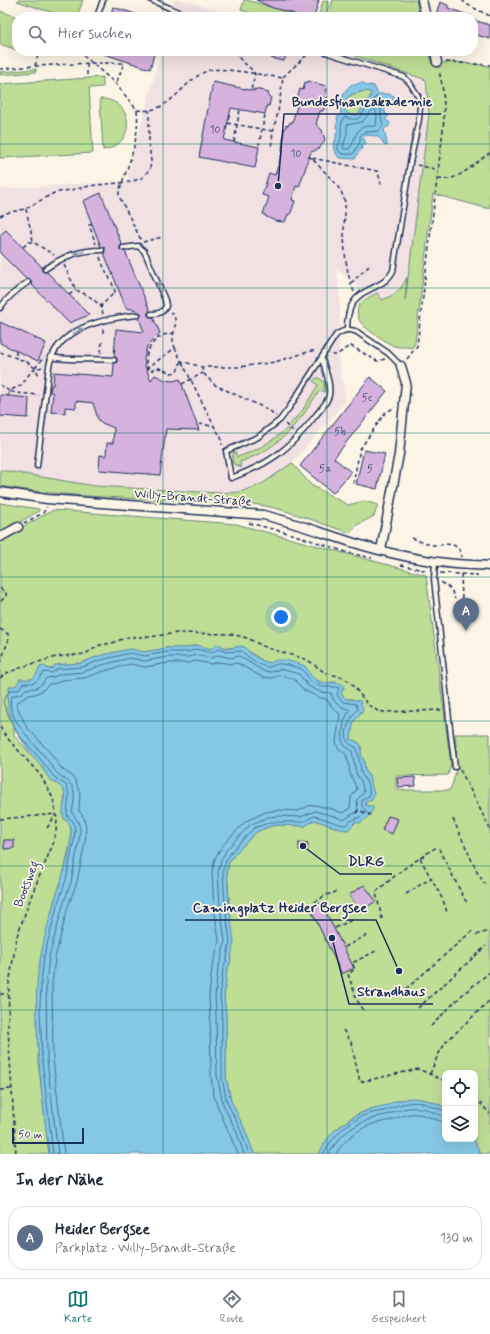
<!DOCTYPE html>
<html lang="de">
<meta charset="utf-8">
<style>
body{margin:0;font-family:Mynerve,sans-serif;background:#f2f2f3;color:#1f2937}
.controls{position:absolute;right:12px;bottom:12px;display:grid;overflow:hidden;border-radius:8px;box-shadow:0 4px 16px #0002}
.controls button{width:36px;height:36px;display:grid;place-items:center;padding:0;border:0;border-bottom:1px solid #e0e1e3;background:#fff;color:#1f2937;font:20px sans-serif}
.scale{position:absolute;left:12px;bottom:10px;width:72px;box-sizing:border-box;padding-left:4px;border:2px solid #1b2f5e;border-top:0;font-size:11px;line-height:14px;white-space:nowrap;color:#1b2f5e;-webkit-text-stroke:3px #fcf5e5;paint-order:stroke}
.you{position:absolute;left:281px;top:617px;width:14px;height:14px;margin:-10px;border:3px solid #fff;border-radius:50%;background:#1a73e8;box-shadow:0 0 0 6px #1a73e833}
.badge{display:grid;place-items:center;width:26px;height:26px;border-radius:50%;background:#0f766e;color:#fff;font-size:13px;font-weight:700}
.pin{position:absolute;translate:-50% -33px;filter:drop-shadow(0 1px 2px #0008)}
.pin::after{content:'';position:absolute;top:21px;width:14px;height:12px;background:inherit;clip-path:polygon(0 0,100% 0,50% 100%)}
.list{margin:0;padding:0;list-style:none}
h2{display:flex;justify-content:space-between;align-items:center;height:52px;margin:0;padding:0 16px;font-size:17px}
h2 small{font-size:13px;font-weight:400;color:#747a83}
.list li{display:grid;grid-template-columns:26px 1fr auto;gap:12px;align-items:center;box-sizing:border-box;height:64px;margin:0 8px 8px;padding:0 8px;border:1px solid #e0e1e3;border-radius:16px}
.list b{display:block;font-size:15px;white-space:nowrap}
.list p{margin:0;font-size:13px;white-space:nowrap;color:#747a83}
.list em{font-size:13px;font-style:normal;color:#747a83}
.icon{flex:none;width:22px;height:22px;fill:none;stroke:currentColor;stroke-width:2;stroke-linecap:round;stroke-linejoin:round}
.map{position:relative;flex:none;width:490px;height:1154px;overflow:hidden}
.search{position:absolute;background:#fff;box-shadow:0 4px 16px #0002;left:12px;right:12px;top:12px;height:44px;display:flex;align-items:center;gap:10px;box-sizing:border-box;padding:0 14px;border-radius:16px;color:#747a83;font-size:15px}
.sheet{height:124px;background:#fff}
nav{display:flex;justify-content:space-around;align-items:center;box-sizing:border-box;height:56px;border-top:1px solid #e0e1e3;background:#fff;font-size:11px;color:#747a83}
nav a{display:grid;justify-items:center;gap:2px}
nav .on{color:#0f766e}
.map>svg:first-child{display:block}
.built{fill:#f1e1e3}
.green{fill:#bedd95;stroke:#6c867a}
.water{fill:#85c8e6;stroke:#5b8bb0;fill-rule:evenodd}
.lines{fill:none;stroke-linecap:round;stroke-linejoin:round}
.shore{stroke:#456c94;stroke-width:1}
.building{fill:#d6b3dd;stroke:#1b2f5e}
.service-casing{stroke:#1b2f5e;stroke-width:7}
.minor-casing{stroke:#1b2f5e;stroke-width:11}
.path{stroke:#1b2f5e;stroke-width:1.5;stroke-dasharray:4 3;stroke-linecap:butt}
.service{stroke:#fcf5e5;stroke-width:4}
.minor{stroke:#fcf5e5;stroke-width:8}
.oneway{fill:#8c92a2}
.grid{fill:none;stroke:#0f766e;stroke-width:1;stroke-opacity:0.55}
.labels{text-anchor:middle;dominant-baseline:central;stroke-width:3.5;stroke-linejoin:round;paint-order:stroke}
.number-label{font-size:11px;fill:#4a507e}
.street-label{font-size:13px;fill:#1b2f5e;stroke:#fcf5e5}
.leader{fill:none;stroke:#1b2f5e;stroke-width:1.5}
.callout-dot{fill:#1b2f5e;stroke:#fcf5e5;stroke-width:1.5}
.callout-label{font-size:14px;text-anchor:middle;font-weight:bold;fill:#1b2f5e;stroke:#fcf5e5;stroke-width:3.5;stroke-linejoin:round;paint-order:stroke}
</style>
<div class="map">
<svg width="490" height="1154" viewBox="0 0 490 1154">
<rect width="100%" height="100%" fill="#fcf5e5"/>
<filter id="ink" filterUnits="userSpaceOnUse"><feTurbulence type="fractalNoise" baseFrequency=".025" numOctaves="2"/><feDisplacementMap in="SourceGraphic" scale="8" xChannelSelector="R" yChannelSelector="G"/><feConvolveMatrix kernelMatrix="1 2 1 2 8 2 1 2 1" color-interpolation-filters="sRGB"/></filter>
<g filter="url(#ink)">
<g class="built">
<polygon points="174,0 184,0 236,17 170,17"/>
<polygon points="161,51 335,51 424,81 429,113 402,325 337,269 340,299 339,363 346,401 292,463 262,484 240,492 219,493 95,486 0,470 0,189 122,181 126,182"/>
</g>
<g class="green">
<polygon points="18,0 83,0 77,17 65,17 17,1"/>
<polygon points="244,0 247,0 303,17 261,17 241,10"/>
<polygon points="333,0 416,0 420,17 328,17"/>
<polygon points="323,1 330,3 325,17 318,17"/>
<polygon points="0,11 17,17 17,50 0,44"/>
<path d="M 341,51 L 429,51 L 432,64 L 456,62 L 490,66 L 490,209 L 433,194 L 415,343 L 412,348 C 407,346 399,348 394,346 C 389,344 385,341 381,338 C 369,331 352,321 359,305 C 362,300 372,296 377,293 L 382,300 C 396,294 400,291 407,277 L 405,301 L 429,114 L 426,80 Z"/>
<polygon points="36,69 36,72 0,75 0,72"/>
<polygon points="103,77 103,87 89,88 93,153 0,158 0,84"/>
<path d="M 365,91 L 371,92 L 370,98 L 358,115 L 351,115 L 345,112 C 339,96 355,93 365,91 Z"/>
<path d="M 100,99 C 134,98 138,145 103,150 Z"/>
<polygon points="316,378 319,378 324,382 325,392 320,390 303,415 292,428 289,425 302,411 318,385 313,381"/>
<path d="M 288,428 L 290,431 C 273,447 262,454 240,462 L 241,468 L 233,463 L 232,458 L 234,452 L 235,452 L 237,457 C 257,451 272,441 288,428 Z"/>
<path d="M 292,463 L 311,485 L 348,505 L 364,501 L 378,505 L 374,516 L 357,525 L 350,533 C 322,524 294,512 266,506 C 236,501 205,502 175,500 C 117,498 58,496 0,486 L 0,470 L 95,486 L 219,493 L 240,492 L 262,484 Z"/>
<polygon points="0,503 39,509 39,511 0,534"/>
<path d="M 53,510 L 236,524 L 426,575 L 451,765 L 448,775 L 396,776 L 396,790 L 450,790 C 459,768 457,758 455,734 L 490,734 L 490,1154 L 481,1154 L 473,1139 L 475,1139 L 475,1073 L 445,1073 L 445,1108 C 433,1099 414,1097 400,1100 C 395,1101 391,1104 386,1106 C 379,1108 372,1108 365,1111 C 344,1119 329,1134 319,1154 L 254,1154 L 245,1130 L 231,1101 L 226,1077 L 226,1015 L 224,997 L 227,969 L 230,963 L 231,923 L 227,871 L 229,862 L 234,855 L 256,832 L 271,826 L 279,825 L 305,826 L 314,820 C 326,823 336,829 348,830 L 356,822 L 360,823 L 367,806 L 365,802 L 368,801 L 369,777 L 365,770 L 364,761 L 361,755 L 361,746 L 359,743 L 351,739 C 352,729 352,718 362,712 L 353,699 L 345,699 L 341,693 L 344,687 L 335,682 L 323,683 L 312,678 L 266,663 L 241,646 C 232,648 227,649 219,645 L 211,649 L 196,645 L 187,648 L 167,648 L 144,652 L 130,649 L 99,656 L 81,663 L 55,665 L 52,669 L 40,667 C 34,680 34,680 20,679 L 16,687 L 14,735 L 39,764 L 51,780 L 62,787 L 65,794 L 63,814 L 64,819 L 69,823 L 71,830 L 71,840 L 62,879 L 54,902 L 41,956 L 38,1061 L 49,1154 L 0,1154 L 0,541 L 10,534 Z"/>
</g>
<g class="water">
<path d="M 359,83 L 364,83 L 366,86 L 371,85 L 374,86 L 378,94 L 389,94 L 394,96 L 394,99 L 392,101 L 386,102 L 385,108 L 385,113 L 389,116 L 385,119 L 390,123 L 389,126 L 384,129 L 387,144 L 387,146 L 384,145 L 383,142 L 377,136 L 366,135 L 363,138 L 366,143 L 361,146 L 362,149 L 358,153 L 355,159 L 339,158 C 335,151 332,151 334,141 L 336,141 L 336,133 L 338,132 L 336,126 L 338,122 L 337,117 L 339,117 C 341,113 341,111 341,107 C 341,97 345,89 352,84 L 355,85 ZM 365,91 L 371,92 L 370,98 L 364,103 L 364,105 L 358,115 L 351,115 L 346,112 C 339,96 355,93 365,91 Z"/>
<path d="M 196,645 L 211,649 C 213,648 214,646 216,645 C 221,644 222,647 225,648 C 232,650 238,645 245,647 C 249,654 262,662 270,663 C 279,656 295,663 305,666 C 310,675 315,683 326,683 C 332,683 336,682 342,684 L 344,687 L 341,694 L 346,699 L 360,701 L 363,709 L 353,723 L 351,739 L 359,743 L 361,746 L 361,755 L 364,761 L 365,770 L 369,777 L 374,794 L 372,800 L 365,802 L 365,805 L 367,806 L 373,806 C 373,814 366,819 360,823 L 355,822 L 348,830 C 336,829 326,823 314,820 L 305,826 L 279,825 L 271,826 L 256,832 L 234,855 L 229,862 L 227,871 L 229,906 L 234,941 L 230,963 L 227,969 L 224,997 L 226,1015 L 226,1077 L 231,1101 L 245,1130 L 254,1154 L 49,1154 C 44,1111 38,1068 37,1025 C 36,1002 36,978 41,955 C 44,938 49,920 54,903 C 60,883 73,849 71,829 C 70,821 63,821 63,814 C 62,805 69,796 62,788 C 60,785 55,783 52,781 C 46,776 43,767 38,762 C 22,744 0,709 10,686 L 16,686 L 20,679 C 34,680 34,680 40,667 L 45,666 L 48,669 L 52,669 L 55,665 L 81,663 L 99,656 L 130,649 L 144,652 L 167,648 L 187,648 Z"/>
<path d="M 411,1098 C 423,1099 435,1101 445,1108 L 445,1139 L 473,1139 L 481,1154 L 319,1154 L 325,1142 L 334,1131 L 355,1116 L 374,1108 L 388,1105 L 393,1102 Z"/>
</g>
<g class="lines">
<g class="shore">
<path d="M 376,97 L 381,99 L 382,100 C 381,107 380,118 383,124 L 380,131 L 364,132 L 360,136 L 360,142 L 353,154 L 342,154 L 338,150 L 338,146 C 344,137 338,123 345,117 C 361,124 361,114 369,104 C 371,102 374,99 376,97 Z"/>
<path d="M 374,108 L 377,115 L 376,126 C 372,127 367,125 363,127 C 354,131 355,143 349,149 L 344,149 L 343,147 L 347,134 L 347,125 L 362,122 Z"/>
<path d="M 53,1154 L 42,1060 L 40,1006 L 41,984 L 44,956 L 58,903 L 66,880 L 74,840 L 75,829 L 73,821 L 68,817 L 67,814 L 69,794 L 66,785 L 54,777 L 42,761 L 17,733 L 10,719 L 3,702 L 7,694 L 11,690 L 18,690 L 23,683 C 38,684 36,681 44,672 L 52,673 L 57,669 L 82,667 L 101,660 L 130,653 L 145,656 L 167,652 L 188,652 L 196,649 L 212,653 L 218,649 L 226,652 L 242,651 C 246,656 261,667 268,667 C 273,667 275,663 280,664 C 287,664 295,667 302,669 L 311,682 L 322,687 L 337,687 L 339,688 L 337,695 L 343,702 L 356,704 L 358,709 C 352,714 342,734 348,742 C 350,745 354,746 356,747 C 357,754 359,757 360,763 C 361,766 360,769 361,772 C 365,780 371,788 369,796 C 364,798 360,800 362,806 L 366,811 L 366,813 C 358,820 354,817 346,825 C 337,825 325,818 314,816 L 303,822 L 271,822 L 254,828 L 231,852 L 226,861 L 223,870 L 225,906 L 230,941 L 226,962 L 223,969 L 220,996 L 222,1015 L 222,1078 L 227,1102 L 241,1131 L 249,1154"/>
<path d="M 58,1154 L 47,1060 L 46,984 L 49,957 L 63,905 L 71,882 L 79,841 L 80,829 L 78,821 L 72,813 C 73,807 75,798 74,792 C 72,782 65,780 58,774 C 53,770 50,762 45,757 C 34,743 3,715 12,696 L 21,694 L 26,689 L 36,688 L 42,684 L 46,678 L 54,677 L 60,674 L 83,672 L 102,665 L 130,658 L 145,661 L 168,657 L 188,657 L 196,655 L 211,658 L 219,655 L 230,658 L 239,656 L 263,671 L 271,672 L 280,669 L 299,674 L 308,686 L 320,692 L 331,693 C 335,706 339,705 350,710 L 344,721 L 342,740 L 344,745 L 352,751 L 356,773 L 361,781 L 364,792 L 357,800 L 358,812 L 351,815 L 344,820 L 330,815 L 315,811 L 301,817 L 279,816 L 268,817 L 250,825 L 227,849 L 221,860 L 218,872 L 220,906 L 225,941 L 221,960 L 218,968 L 215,996 L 216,1015 L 217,1075 L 223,1104 L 237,1133 L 244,1154"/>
<polyline points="64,1154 53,1059 52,985 55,958 68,906 77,882 85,842 86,828 84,818 79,811 80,793 75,780 72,776 62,769 51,754 27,727 20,714 16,703 29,695 35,694 42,691 49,684 57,683 62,680 84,678 104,671 130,664 145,667 168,663 188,663 196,661 211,664 219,662 231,664 237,663 262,677 272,678 280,675 294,679 304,690 318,697 326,699 334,709 340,714 336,742 338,748 346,754 349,765 350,774 357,789 351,797 350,808 342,813 332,809 315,805 308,806 299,811 279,810 266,812 246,821 223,845 215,858 212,872 214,907 219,941 215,958 212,967 209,996 210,1015 211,1075 213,1093 217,1105 238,1154"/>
<path d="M 323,1154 C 333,1136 348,1121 368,1114 C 375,1112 383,1112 389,1109 C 400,1104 410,1101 422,1103 C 430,1104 437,1110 445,1110"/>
<path d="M 329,1154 C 338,1136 354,1124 374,1118 C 379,1116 384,1116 389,1114 C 401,1110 404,1107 418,1108 C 428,1108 436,1115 445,1116"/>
<path d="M 336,1154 C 344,1139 360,1127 377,1123 C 382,1122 387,1121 392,1120 C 401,1116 408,1113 419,1114 C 428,1115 436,1121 445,1122"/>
</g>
</g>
<g class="building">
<polygon points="256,0 319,0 314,17 301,17 289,12 273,8"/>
<polygon points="440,2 448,5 448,8 471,16 471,17 443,17 436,14"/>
<polygon points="113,7 139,15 138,17 110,17"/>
<polygon points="473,20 490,25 490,39 473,34"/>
<polygon points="101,51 155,51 150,69 101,53"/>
<polygon points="274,51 281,51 287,53 284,61 271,58"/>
<polygon points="308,81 326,86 325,89 327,89 325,97 328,98 323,111 320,111 316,124 322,130 325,140 319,149 311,152 299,187 296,186 292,200 295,201 290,215 288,214 285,222 275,221 265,216 265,215 263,214 269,197 262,195 269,173 275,175 283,150 282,150 284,130 286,125 288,126 290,122 292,123 298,103 296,103 300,89 303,90 305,82 307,83"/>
<polygon points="213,82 254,91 254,89 264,91 264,92 269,93 268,96 271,97 269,106 267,105 265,114 231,108 224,140 259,147 255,168 199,157"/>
<polygon points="101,193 122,245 120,247 120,250 125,251 150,311 148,313 148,315 153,317 160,333 147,346 144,359 145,366 151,380 155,375 165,380 173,381 180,379 199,430 166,429 160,475 99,470 100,455 106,456 107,443 113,443 114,428 102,423 98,419 93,403 76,401 76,408 65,407 65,413 51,412 53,393 50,392 51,385 53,385 54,372 113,377 114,363 117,362 117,360 114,357 116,329 144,332 139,318 141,316 141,313 137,312 137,310 126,308 104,253 105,248 101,247 83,201"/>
<polygon points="6,230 42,267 42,271 47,272 89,315 69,323 31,284 31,280 26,279 0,253 0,235"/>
<polygon points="0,322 46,343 38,361 0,343"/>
<polygon points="370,377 387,391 334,458 351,472 333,493 300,466"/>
<polygon points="0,395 29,398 28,418 0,416"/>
<polygon points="364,450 385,454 377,489 356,484"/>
<polygon points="415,777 416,786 398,787 397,778"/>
<polygon points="388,816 398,819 392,834 382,830"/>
<polygon points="4,840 14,840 14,848 4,849"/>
<polygon points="299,842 308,843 307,850 299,850"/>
<polygon points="364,885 376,901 360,912 349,895"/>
<polygon points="321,903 354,968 342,974 310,908"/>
</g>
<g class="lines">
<defs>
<g id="service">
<polyline points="151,0 190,17"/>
<polyline points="98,14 103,0"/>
<path d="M 322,51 L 404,77 L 410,83 L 418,96 L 420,106 L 419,119 L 410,163 L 393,271 C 384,289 362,287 353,303 C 348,310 347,322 347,330"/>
<path d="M 123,248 L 138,246 L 144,251 L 146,255 L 165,300 L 166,306 C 163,313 158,314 151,314"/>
<path d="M 45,269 C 64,256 79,250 102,250"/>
<path d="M 0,308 C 7,297 18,289 28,282"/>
<path d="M 50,357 C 72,361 93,358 114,360"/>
<path d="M 322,359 C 325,370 331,383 329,395 C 328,402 321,409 316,415 C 291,448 270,464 231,478 L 226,451 L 258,437 L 280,420 L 289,408 L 336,335 C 343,330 349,328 357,332 L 388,353 L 401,366"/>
<path d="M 37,466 L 49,366 C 57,327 105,318 138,315"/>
<polyline points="435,561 434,579 451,737 455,767"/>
</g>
<g id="minor">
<polyline points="422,0 426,17"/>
<polyline points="435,51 437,62"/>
<path d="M 0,492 L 47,499 L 263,515 C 293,522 322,533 351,542 C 383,552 423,561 456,564 C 467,565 479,565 490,566"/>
<polyline points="0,537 18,527"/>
<polyline points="381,550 399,454 406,383 401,366"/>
</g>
</defs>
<use href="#service" class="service-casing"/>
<use href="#minor" class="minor-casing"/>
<g class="path">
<polyline points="462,0 466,4 490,16"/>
<polyline points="51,17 51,16"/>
<path d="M 78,51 L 116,84 L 137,110 C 141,110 145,111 149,110 C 174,107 186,77 210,70 C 221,67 268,76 283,78 L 278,112 L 273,132 L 271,148"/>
<path d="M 236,51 C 239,63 250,65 255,74 L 251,90"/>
<polyline points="446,62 490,65"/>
<polyline points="87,64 87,77"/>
<polyline points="35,66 39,51"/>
<polyline points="0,69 35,66 92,63 124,63 116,84"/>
<polyline points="283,77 311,51"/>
<path d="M 137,110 C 140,138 129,164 119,191 L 119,196 L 141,240"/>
<polyline points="265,115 262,129 272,131"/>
<polyline points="227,123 262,129 259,145"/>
<polyline points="234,142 240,109"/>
<polyline points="308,157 312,158"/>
<polyline points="417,165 439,170"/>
<path d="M 438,179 C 460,182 473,163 490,153"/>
<polyline points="26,209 32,236 33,242"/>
<polyline points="0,216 6,213 25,209 54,193 96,185 130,182 142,178 150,169 151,161 149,144 149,110"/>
<polyline points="92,224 89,225 96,244"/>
<polyline points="143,242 162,237"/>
<polyline points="23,247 29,242 33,242 54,255"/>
<path d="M 100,257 C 104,271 112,279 115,292 L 101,306"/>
<polyline points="64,265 76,290 89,296 101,306 103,314"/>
<polyline points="351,283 369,266"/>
<path d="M 354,292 C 346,273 344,249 344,228 C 344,220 346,211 345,203 C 342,185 323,172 312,158 L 377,171 L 379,176 L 381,184"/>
<polyline points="69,295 76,290"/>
<path d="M 170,312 C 180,319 173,329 173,339 C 173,342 174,345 175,348"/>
<polyline points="103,333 103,327"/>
<path d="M 174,333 C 170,334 165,334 162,336 C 149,342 142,359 149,371 L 159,368 L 171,373 L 177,372 L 181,361"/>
<polyline points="16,351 16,358"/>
<polyline points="0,352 27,362 35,368 40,377"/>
<polyline points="101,353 102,341"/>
<path d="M 332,355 C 340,356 344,347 351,346 L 377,361 L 385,359"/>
<path d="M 407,359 L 417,346 L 443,130 C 445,109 444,90 439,71"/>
<polyline points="182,362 214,426 221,437 222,445"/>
<polyline points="202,367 203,373 215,385 269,410 276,416"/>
<polyline points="35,368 44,357"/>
<polyline points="146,369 175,348 181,361 202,367 239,367 275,362 311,351 317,351"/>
<polyline points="182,384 203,373"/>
<path d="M 0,385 L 9,391 C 12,389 17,388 21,385 C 30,376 28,369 43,367"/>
<polyline points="8,396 9,391 16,393 39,395"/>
<polyline points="199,424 214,426"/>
<polyline points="285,424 294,432"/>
<polyline points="353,484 360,449 385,413 395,407"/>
<polyline points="24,523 43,513 47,507"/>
<polyline points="249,523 292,534 349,553 372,558"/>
<path d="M 412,538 C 419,541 426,544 433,545 C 446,545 458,540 462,557"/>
<polyline points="401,565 428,571"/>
<polyline points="440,573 478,575"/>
<polyline points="461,574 462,599"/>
<polyline points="441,582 451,589 455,599"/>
<polyline points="0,588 6,593 6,596 0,602"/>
<polyline points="0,629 8,634 9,638 0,664"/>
<polyline points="0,678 7,673 28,665 56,657 85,654 100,645 112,643 128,637 150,637 177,633 231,634 247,638 267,648 302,658 309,661 324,672 344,678 352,684 368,705 378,711 384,712 442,710"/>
<polyline points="0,727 9,740 41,776 53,798 57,819 56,832 53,844 32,894 17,936 9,984 8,1029 16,1154"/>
<polyline points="460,770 465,779 490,829"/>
<polyline points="356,813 358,810 371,815"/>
<polyline points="0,819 56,814"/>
<polyline points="453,819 477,872 485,884"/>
<polyline points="47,828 56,814"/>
<polyline points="420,858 443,900 447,912"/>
<polyline points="406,894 431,878"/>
<polyline points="303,910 326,895 336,892"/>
<polyline points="382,919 376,893 378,890 402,870 435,848 439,849 465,900 469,904"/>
<polyline points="335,928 354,919"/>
<polyline points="476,935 490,931"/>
<polyline points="345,947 367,935"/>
<polyline points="406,989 472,931"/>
<polyline points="0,994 8,994"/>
<polyline points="418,1008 486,946"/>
<polyline points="363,1010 357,1000 348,974 355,969 352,963 378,950"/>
<polyline points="431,1026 463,994 490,972"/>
<polyline points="343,1030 351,1042 360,1082 418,1069 445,1081"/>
<polyline points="430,1074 438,1055 446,1042 490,1000"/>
<polyline points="0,1090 11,1089"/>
<polyline points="475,1097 490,1114"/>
</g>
<use href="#service" class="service"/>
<use href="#minor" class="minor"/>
</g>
<defs><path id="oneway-solid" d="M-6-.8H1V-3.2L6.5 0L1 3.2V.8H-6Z"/></defs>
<g class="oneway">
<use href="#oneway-solid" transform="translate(79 253) rotate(165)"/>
<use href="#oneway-solid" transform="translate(159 287) rotate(-112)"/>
<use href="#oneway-solid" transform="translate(78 331) rotate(-29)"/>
</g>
</g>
<path class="grid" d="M 163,0 L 163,17M 327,0 L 327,17M 163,51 L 163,1154M 327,51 L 327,1154M 0,144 L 490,144M 0,288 L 490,288M 0,433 L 490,433M 0,577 L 490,577M 0,721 L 490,721M 0,866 L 490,866M 0,1010 L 490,1010"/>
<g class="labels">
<g class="number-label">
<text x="215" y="130">10</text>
<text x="296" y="154">10</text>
<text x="367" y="398">5c</text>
<text x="340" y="432">5b</text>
<text x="325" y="469">5a</text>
<text x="370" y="469">5</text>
</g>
<g class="street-label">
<text transform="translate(193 498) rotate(4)">Willy-Brandt-Straße</text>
<text transform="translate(27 884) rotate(-69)">Bootsweg</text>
</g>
</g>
<path class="leader" d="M278 186L284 114H441M303 846L340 874H392M399 971L376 920H185M332 938L349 1004H433"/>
<g class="callout-dot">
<circle cx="278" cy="186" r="4"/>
<circle cx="303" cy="846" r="4"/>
<circle cx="399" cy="971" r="4"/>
<circle cx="332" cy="938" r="4"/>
</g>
<g class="callout-label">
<text x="362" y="106">Bundesfinanzakademie</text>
<text x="366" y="866">DLRG</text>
<text x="280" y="912">Camingplatz Heider Bergsee</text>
<text x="391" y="996">Strandhaus</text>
</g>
</svg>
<div class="controls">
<button><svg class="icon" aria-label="locate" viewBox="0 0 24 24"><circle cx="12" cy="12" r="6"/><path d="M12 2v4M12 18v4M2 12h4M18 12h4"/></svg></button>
<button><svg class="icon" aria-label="layers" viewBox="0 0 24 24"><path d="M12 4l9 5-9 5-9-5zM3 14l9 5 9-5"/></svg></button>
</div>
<div class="scale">50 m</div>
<div class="you"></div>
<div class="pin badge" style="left:466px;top:631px;background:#5c6f8a">A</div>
<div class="search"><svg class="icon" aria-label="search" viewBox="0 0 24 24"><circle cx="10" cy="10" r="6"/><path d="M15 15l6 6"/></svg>Hier suchen</div>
</div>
<section class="sheet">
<h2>In der Nähe<small></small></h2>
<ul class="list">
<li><span class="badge" style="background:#5c6f8a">A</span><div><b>Heider Bergsee</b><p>Parkplatz · Willy-Brandt-Straße</p></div><em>130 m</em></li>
</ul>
</section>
<nav>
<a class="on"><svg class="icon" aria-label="map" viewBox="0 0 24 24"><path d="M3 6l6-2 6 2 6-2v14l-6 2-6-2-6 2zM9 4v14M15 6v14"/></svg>Karte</a>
<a><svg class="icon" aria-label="directions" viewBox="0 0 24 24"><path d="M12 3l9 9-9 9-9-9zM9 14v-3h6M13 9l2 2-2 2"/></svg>Route</a>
<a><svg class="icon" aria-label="saved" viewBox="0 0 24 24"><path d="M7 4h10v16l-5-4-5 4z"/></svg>Gespeichert</a>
</nav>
